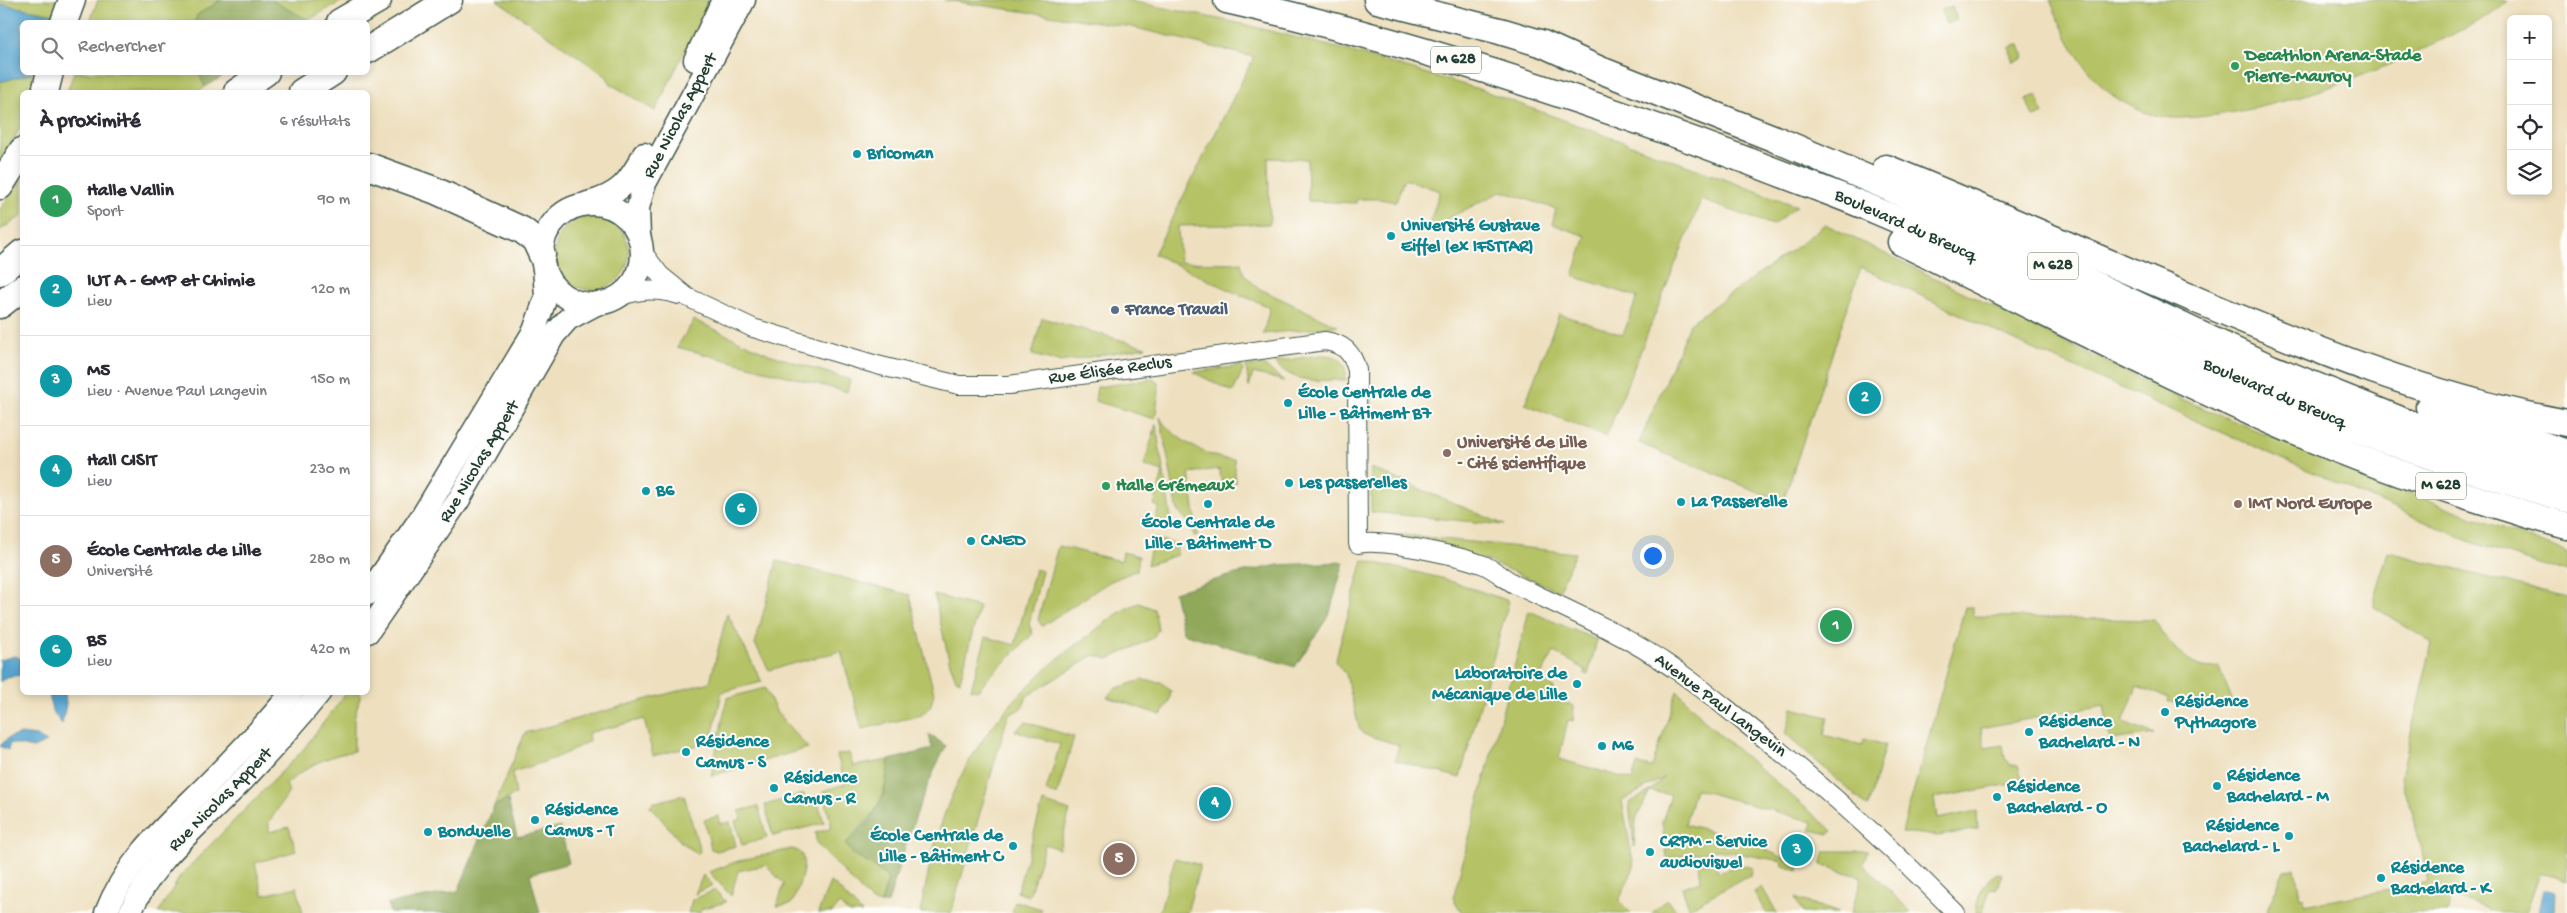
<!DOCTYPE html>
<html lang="fr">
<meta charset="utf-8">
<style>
body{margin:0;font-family:"Gochi Hand",sans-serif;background:#f2f2f3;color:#2b2b33}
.controls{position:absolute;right:15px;top:15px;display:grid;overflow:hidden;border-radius:8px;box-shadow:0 2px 8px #0003}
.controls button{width:45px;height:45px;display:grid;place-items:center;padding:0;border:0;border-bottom:1px solid #e1e1e2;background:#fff;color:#2b2b33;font:25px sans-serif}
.you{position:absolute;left:1652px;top:555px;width:18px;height:18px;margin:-12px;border:4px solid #fff;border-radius:50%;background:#1a73e8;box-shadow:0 0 0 8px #1a73e833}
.badge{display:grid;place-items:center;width:32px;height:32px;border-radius:50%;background:#b5179e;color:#fff;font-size:16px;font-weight:700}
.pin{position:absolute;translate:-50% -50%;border:2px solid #fff;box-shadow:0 1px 5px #0006}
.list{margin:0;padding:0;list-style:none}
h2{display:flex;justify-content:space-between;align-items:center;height:65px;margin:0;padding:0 20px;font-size:21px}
h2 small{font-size:16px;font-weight:400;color:#7c7c81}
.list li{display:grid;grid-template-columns:32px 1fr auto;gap:15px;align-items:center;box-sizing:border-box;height:90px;padding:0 20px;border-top:1px solid #e1e1e2}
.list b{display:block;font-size:19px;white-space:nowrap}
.list p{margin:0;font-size:16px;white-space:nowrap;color:#7c7c81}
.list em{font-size:16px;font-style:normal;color:#7c7c81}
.icon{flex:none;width:28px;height:28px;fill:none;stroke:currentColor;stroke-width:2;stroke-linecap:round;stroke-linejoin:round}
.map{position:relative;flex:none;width:2567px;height:913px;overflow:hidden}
.search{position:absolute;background:#fff;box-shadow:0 2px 8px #0003;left:20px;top:20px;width:350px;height:55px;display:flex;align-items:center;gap:12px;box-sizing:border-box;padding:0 18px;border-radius:8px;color:#7c7c81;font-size:19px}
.panel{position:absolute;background:#fff;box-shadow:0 2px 8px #0003;left:20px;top:90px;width:350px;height:605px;border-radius:8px}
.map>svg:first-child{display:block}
.green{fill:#b5c265;stroke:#6a804c}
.forest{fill:#90a85a;stroke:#587247}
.water{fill:#54a3ce;stroke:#3a7081}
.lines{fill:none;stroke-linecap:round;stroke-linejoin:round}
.minor-casing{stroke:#3e5549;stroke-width:20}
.major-casing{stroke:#3e5549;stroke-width:25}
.highway-casing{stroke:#3e5549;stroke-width:29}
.minor{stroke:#fff;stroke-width:18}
.major{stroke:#fff;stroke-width:22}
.highway{stroke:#fff;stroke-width:26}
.leisure-dot{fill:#2e9e5b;stroke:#fdfcf7;stroke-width:2}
.culture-dot{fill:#0f9aa8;stroke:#fdfcf7;stroke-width:2}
.service-dot{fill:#5c6f8a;stroke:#fdfcf7;stroke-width:2}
.education-dot{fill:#8d6e63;stroke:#fdfcf7;stroke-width:2}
.labels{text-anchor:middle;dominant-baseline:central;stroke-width:4;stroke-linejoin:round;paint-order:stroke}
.shield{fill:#fdfcf7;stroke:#62766e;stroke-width:1}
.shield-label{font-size:16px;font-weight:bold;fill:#1f3d34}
.leisure-label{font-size:18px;font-weight:bold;fill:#27864d;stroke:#fdfcf7;text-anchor:start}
.street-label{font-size:18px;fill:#1f3d34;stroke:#fdfcf7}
.culture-label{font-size:18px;font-weight:bold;fill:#0d838f;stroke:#fdfcf7;text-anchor:start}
.service-label{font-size:18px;font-weight:bold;fill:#4e5e75;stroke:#fdfcf7;text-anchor:start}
.education-label{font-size:18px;font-weight:bold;fill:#785e54;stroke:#fdfcf7;text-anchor:start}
</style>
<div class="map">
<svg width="2567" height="913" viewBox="0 0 2567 913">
<rect width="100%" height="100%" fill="#fdfcf7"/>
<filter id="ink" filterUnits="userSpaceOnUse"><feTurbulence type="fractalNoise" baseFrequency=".02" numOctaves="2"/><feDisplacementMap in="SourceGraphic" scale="10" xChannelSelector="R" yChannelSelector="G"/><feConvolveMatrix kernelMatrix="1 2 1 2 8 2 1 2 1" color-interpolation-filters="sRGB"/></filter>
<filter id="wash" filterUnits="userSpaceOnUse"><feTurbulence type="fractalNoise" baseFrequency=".0096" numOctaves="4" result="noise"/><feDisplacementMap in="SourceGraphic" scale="20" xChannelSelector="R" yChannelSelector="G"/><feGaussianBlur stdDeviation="1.12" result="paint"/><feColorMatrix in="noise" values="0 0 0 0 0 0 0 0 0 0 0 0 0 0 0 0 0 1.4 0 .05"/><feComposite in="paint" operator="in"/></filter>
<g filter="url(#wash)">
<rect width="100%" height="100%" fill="#eee0bf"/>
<g class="green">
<polygon points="0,0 66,0 60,15 0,4"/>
<polygon points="98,0 221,0 198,15 195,22 95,22 90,21"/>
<polygon points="271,0 344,0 308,20"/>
<polygon points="497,0 710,0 655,111 611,84 606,76"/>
<polygon points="944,0 1126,0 1243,24 1349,51 1482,90 1797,206 1773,225 1701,200 1606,437 1525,404 1559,314 1623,335 1637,297 1573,276 1586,236 1552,224 1556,209 1502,191 1433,226 1429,225 1440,191 1404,179 1396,202 1379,199 1357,199 1356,203 1308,201 1307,159 1268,158 1270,224 1178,226 1180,262 1241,263 1244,274 1258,288 1338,326 1263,334 1270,307 1233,292 1154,254 1254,57 1132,27"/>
<path d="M 2050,0 L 2508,0 C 2495,13 2477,22 2461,30 C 2384,72 2269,115 2181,118 C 2166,119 2151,115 2137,109 C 2090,90 2069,44 2050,0 Z"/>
<polygon points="1952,6 1957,20 1946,24 1941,10"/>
<polygon points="2020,44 2024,58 2014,62 2009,48"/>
<polygon points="74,72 199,73 205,87 199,92 67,92"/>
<polygon points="33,73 41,73 35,92 22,92 22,124 0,164 0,82"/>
<polygon points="2037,95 2043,114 2033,117 2026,99"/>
<polygon points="22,179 22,216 0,230 0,209"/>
<circle cx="592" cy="253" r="37"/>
<polygon points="1825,224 2181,399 2371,478 2567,553 2567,573 2473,543 2026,346 1861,267 1783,502 1639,443 1690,323 1799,245"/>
<polygon points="1042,318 1146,347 1061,362 1032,355"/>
<polygon points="694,320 769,354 850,380 847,392 677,347"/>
<path d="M 1320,355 C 1339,355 1346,359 1346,380 C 1316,380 1296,385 1274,362 Z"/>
<polygon points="1263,365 1284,381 1253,373 1249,387 1246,366"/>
<polygon points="1242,366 1243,370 1233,392 1193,372"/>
<polygon points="1153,379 1158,383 1159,391 1155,419 1095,401 1097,387"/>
<path d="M 1160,417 C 1167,435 1214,462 1234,459 L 1236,482 L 1222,484 L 1219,469 L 1189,473 L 1198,535 L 1194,536 L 1190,523 L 1178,512 Z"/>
<polygon points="1156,424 1173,531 1154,524 1159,507 1154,505 1163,472 1144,466"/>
<polygon points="1371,468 1505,525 1371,512"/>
<polygon points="1396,534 1575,553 1559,591 1490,562 1395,539"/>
<polygon points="1153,538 1176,544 1177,555 1147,565"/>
<polygon points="1058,546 1121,561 1123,552 1139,556 1137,570 1109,582 1042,626 1038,620"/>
<polygon points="2388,552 2567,598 2567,881 2540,872 2526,913 2500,913 2452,896 2447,913 2266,913 2284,870 2295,868 2300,897 2303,897 2305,905 2428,883 2421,846 2401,776 2432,643 2374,607 2374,596"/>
<polygon points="1363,560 1441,578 1509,601 1460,778 1395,760 1399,745 1363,734 1359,728 1346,674 1335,662"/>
<polygon points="777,561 910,595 934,693 931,705 922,715 862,729 841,651 769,670 755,644"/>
<polygon points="1035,569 1042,571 1029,624 1033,634 989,677 979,690 971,689 986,637 1015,645"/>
<polygon points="934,595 979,607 960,681 956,679 950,664"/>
<path d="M 1139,603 L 1154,609 L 1158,629 L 1153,638 L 1109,659 L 1094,655 L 1027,696 L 1023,707 L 1008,716 L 951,913 L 920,913 C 926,885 931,855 940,828 C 963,750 1020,684 1085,638 C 1102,626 1120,609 1139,603 Z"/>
<path d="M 1965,607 L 1973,607 L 1973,616 L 2154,620 C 2170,642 2187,673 2219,667 L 2233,702 L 2203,700 L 2168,702 L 2169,698 L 2137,686 L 2123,722 L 2155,734 L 2110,740 L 2104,705 L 1981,728 L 1985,748 L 2003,745 L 2005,758 L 2011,765 L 2018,765 L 2023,782 L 1934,798 L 1937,819 L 1977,811 L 1978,829 L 1938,836 L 1902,832 Z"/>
<polygon points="1529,611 1597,640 1588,675 1584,673 1586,670 1554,652 1539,679 1554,688 1548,699 1574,706 1573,721 1568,720 1559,759 1632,780 1637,764 1652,767 1677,691 1712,728 1833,831 1829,834 1811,830 1813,822 1695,789 1685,824 1766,847 1766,850 1799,865 1798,871 1783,866 1782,861 1718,850 1667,858 1662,822 1671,795 1650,791 1636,819 1634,847 1629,803 1650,791 1665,777 1622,801 1634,867 1619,901 1631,913 1462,913 1453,898"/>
<path d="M 727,613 L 762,682 L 722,692 L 711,742 L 653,756 L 644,719 L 588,733 L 589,741 C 564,756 540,764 512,772 L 516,794 L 494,806 L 525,733 L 710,682 Z"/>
<polygon points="1142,680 1161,682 1171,691 1169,702 1161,715 1107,697 1114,689"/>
<polygon points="765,688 777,713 808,748 711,776 727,698"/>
<path d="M 347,692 L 361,693 L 354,719 L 354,751 C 325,757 309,765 286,784 L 289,792 L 269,822 L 269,832 L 289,827 L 296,851 L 255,863 L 263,895 L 297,887 L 303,913 L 158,913 L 181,875 L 301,752 Z"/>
<polygon points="1792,708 1828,717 1824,735 1862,745 1864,739 1885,745 1868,807 1786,734"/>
<polygon points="1026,722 1074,737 1057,795 1046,791 1060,744 1015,731"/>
<path d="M 849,753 L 853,766 L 889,760 C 884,796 882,810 853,834 L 852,854 L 877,868 L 888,879 L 881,904 L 871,901 L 817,844 L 815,833 L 832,828 L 823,791 L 845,784 L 837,755 Z"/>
<polygon points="804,794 807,805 818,802 824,823 773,836 765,805"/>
<polygon points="684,795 700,851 698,854 681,842 650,806 652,803"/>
<polygon points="1043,802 1070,811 1059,849 1045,844 1029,896 1017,892"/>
<polygon points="758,806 767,838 742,845 735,821 741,819 739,811"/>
<polygon points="718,816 720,824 730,822 736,846 717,851 711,849 704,820"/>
<path d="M 791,849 C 815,851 798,886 794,899 L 791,904 L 777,906 L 784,884 L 765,865 L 738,871 L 731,896 L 709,872 L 738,861 Z"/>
<polygon points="1825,851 1868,851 1863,864 1912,913 1851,913 1862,877 1821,865"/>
<polygon points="1175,858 1200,865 1187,913 1159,913"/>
<polygon points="1714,862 1719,872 1741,865 1753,868 1751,876 1745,877 1689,908 1682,887 1701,881 1699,863"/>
<path d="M 1997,873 L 2002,874 L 1996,889 L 1991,888 L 1982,913 L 1976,913 C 1977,897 1983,881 1997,873 Z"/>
<polygon points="703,875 713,885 695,894"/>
<polygon points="830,882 835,885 862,913 849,913 839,904 832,913 818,913"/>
<polygon points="1762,887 1777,913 1766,913 1754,892"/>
<polygon points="715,890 726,902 701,909 700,913 688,913 692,900"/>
<polygon points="1795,898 1839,913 1803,913"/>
<polygon points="1666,899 1679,913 1652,913"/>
<polygon points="1015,901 1041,909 1040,913 1012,913"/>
</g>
<g class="forest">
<polygon points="221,0 271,0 308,20 304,22 195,22 197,15"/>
<polygon points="199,73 228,73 205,87"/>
<polygon points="1344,562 1329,615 1295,667 1183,633 1174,592 1236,574 1278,565"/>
<path d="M 929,734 L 946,746 C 920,796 904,849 888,903 L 881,904 L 888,879 C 875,865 856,859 845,844 L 871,819 L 884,793 L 889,760 L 932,749 Z"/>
<polygon points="508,800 517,837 560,827 569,863 530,874 540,913 390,913 388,904 458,891 494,806"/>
</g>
<g class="water">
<polygon points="0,4 90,21 95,22 22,22 22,72 33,73 0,82"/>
<polygon points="15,656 22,659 22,675 6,677 0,682 0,660"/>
<polygon points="49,693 65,693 66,704 62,724 52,711"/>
<polygon points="21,734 36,736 47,742 33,748 10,743 8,750 0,746 8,738"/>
<polygon points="2544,889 2555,892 2554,913 2539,913"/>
</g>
</g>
<g filter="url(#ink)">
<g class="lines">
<defs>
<g id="minor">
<path d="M 641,250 L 660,275 L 687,297 L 753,328 L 877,365 L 959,385 L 1009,385 L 1325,341 C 1344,344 1352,352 1357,370 L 1358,544 C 1380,538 1460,556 1484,565 C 1495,570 1505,579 1516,585 C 1571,611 1626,635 1676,670 C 1700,686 1722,705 1745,723 C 1821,783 1888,844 1956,913"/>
<path d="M 610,300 C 635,290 654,287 679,295"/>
</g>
<g id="major">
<polyline points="695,60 723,0"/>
<path d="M 588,203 C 620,195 629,182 644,154"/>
<circle cx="592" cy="254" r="50"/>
<polyline points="639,237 638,208 644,185 744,0"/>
<polyline points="368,594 423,515 534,331 546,297 544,266"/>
<polyline points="368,632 458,501 554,335 568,319 598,303"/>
<path d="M 106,913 C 126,860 168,824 207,785 C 236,756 266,725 292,692"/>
<path d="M 130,913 C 150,865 190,833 226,797 C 260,764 290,729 320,692"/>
</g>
<g id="highway">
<path d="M 1227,0 C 1408,41 1583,98 1756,164 C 1796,180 1837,194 1877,211 C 2000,263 2119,327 2242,382 C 2347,429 2456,467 2567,499"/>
<polyline points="1377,0 1500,31 1543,44 1598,69 1773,138 1890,188 2271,368 2433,433 2567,476"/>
<polyline points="64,22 72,0"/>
<polyline points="340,22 378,0"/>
<polyline points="368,50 449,0"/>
<polyline points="45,92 50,72"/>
<polyline points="237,92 266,72"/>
<polyline points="302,92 333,72"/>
<polyline points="368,166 434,190 522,230 535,240 542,255"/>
<path d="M 1886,168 C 1986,209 2085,253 2185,295 C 2309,348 2434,399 2567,423"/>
<polyline points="0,186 22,151"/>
<path d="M 1901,242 C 2039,309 2175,381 2317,441 C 2398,475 2483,502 2567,526"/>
<polyline points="0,272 22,253"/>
<polyline points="0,305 22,288"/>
<polyline points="2429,407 2567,453"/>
</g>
</defs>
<use href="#minor" class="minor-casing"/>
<use href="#major" class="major-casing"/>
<use href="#highway" class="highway-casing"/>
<use href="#minor" class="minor"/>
<use href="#major" class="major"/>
<use href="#highway" class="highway"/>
</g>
</g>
<g class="leisure-dot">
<circle cx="2235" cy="66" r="5"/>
<circle cx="1106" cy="486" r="5"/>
</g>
<g class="culture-dot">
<circle cx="857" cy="154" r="5"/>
<circle cx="1391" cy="236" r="5"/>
<circle cx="1288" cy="403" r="5"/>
<circle cx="1289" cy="483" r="5"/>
<circle cx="646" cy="491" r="5"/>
<circle cx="1681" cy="502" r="5"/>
<circle cx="1208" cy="504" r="5"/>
<circle cx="971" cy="541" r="5"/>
<circle cx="1577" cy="684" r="5"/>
<circle cx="2165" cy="712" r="5"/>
<circle cx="2029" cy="732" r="5"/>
<circle cx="1602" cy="746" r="5"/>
<circle cx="686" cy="752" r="5"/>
<circle cx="2217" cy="786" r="5"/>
<circle cx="774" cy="788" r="5"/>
<circle cx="1997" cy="797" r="5"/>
<circle cx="535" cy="820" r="5"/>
<circle cx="428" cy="832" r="5"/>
<circle cx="2289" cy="836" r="5"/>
<circle cx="1013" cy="846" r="5"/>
<circle cx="1650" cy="852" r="5"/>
<circle cx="2381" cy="878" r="5"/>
</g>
<circle class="service-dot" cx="1115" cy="310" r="5"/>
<g class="education-dot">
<circle cx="1447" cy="453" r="5"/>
<circle cx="2238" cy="504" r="5"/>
</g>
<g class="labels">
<g class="shield">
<rect x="1431" y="46.5" width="50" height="27" rx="4"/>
<rect x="2028" y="252.5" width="50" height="27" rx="4"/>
<rect x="2416" y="472.5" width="50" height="27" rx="4"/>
</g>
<g class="shield-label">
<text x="1456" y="60">M 628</text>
<text x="2053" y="266">M 628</text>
<text x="2441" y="486">M 628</text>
</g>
<g class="leisure-label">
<text x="2245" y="56">Decathlon Arena-Stade<tspan x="2245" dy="21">Pierre-Mauroy</tspan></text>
<text x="1116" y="486">Halle Grémeaux</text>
</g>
<g class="street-label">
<text transform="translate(681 116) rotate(-62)">Rue Nicolas Appert</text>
<text transform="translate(1905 226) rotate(24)">Boulevard du Breucq</text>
<text transform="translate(1110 371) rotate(-8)">Rue Élisée Reclus</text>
<text transform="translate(2274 394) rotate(23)">Boulevard du Breucq</text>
<text transform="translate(480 462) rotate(-59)">Rue Nicolas Appert</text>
<text transform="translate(1720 706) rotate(37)">Avenue Paul Langevin</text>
<text transform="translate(221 800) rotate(-45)">Rue Nicolas Appert</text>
</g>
<g class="culture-label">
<text x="867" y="154">Bricoman</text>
<text x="1401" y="226">Université Gustave<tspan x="1401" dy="21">Eiffel (ex IFSTTAR)</tspan></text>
<text x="1298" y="393">École Centrale de<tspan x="1298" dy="21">Lille - Bâtiment B7</tspan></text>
<text x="1299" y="483">Les passerelles</text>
<text x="656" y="491">B6</text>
<text x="1691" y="502">La Passerelle</text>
<text x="1208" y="523" text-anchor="middle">École Centrale de<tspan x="1208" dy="21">Lille - Bâtiment D</tspan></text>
<text x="981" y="541">CNED</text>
<text x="1567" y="674" text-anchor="end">Laboratoire de<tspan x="1567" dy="21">Mécanique de Lille</tspan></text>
<text x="2175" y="702">Résidence<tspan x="2175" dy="21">Pythagore</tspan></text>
<text x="2039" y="722">Résidence<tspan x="2039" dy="21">Bachelard - N</tspan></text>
<text x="696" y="742">Résidence<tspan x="696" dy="21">Camus - S</tspan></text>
<text x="1612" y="746">M6</text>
<text x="2227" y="776">Résidence<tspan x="2227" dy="21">Bachelard - M</tspan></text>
<text x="784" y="778">Résidence<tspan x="784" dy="21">Camus - R</tspan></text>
<text x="2007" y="787">Résidence<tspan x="2007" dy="21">Bachelard - O</tspan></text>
<text x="545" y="810">Résidence<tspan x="545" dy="21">Camus - T</tspan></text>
<text x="2279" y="826" text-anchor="end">Résidence<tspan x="2279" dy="21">Bachelard - L</tspan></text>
<text x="438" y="832">Bonduelle</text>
<text x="1003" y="836" text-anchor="end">École Centrale de<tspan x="1003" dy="21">Lille - Bâtiment C</tspan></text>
<text x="1660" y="842">CRPM - Service<tspan x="1660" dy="21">audiovisuel</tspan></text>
<text x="2391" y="868">Résidence<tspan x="2391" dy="21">Bachelard - K</tspan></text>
</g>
<g class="service-label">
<text x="1125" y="310">France Travail</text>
</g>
<g class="education-label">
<text x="1457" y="443">Université de Lille<tspan x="1457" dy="21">‐ Cité scientifique</tspan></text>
<text x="2248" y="504">IMT Nord Europe</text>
</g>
</g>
</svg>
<div class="controls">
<button>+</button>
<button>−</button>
<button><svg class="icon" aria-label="locate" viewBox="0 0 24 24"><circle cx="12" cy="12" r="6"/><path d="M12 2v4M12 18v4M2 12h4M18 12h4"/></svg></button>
<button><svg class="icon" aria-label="layers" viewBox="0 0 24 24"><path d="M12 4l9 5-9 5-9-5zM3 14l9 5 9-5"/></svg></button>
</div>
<div class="you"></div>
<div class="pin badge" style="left:1836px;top:626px;background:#2e9e5b">1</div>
<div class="pin badge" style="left:1865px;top:398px;background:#0f9aa8">2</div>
<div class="pin badge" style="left:1797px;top:850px;background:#0f9aa8">3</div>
<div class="pin badge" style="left:1215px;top:803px;background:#0f9aa8">4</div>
<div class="pin badge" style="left:1119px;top:859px;background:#8d6e63">5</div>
<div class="pin badge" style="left:741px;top:509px;background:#0f9aa8">6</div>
<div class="search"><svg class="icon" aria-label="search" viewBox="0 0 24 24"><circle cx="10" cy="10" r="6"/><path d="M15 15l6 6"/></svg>Rechercher</div>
<section class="panel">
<h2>À proximité<small>6 résultats</small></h2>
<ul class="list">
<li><span class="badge" style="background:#2e9e5b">1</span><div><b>Halle Vallin</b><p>Sport</p></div><em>90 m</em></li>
<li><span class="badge" style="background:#0f9aa8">2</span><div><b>IUT A - GMP et Chimie</b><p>Lieu</p></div><em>120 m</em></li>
<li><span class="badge" style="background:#0f9aa8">3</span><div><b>M5</b><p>Lieu · Avenue Paul Langevin</p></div><em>150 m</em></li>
<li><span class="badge" style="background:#0f9aa8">4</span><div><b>Hall CISIT</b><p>Lieu</p></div><em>230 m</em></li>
<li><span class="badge" style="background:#8d6e63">5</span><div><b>École Centrale de Lille</b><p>Université</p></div><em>280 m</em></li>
<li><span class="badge" style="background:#0f9aa8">6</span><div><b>B5</b><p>Lieu</p></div><em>420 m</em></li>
</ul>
</section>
</div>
